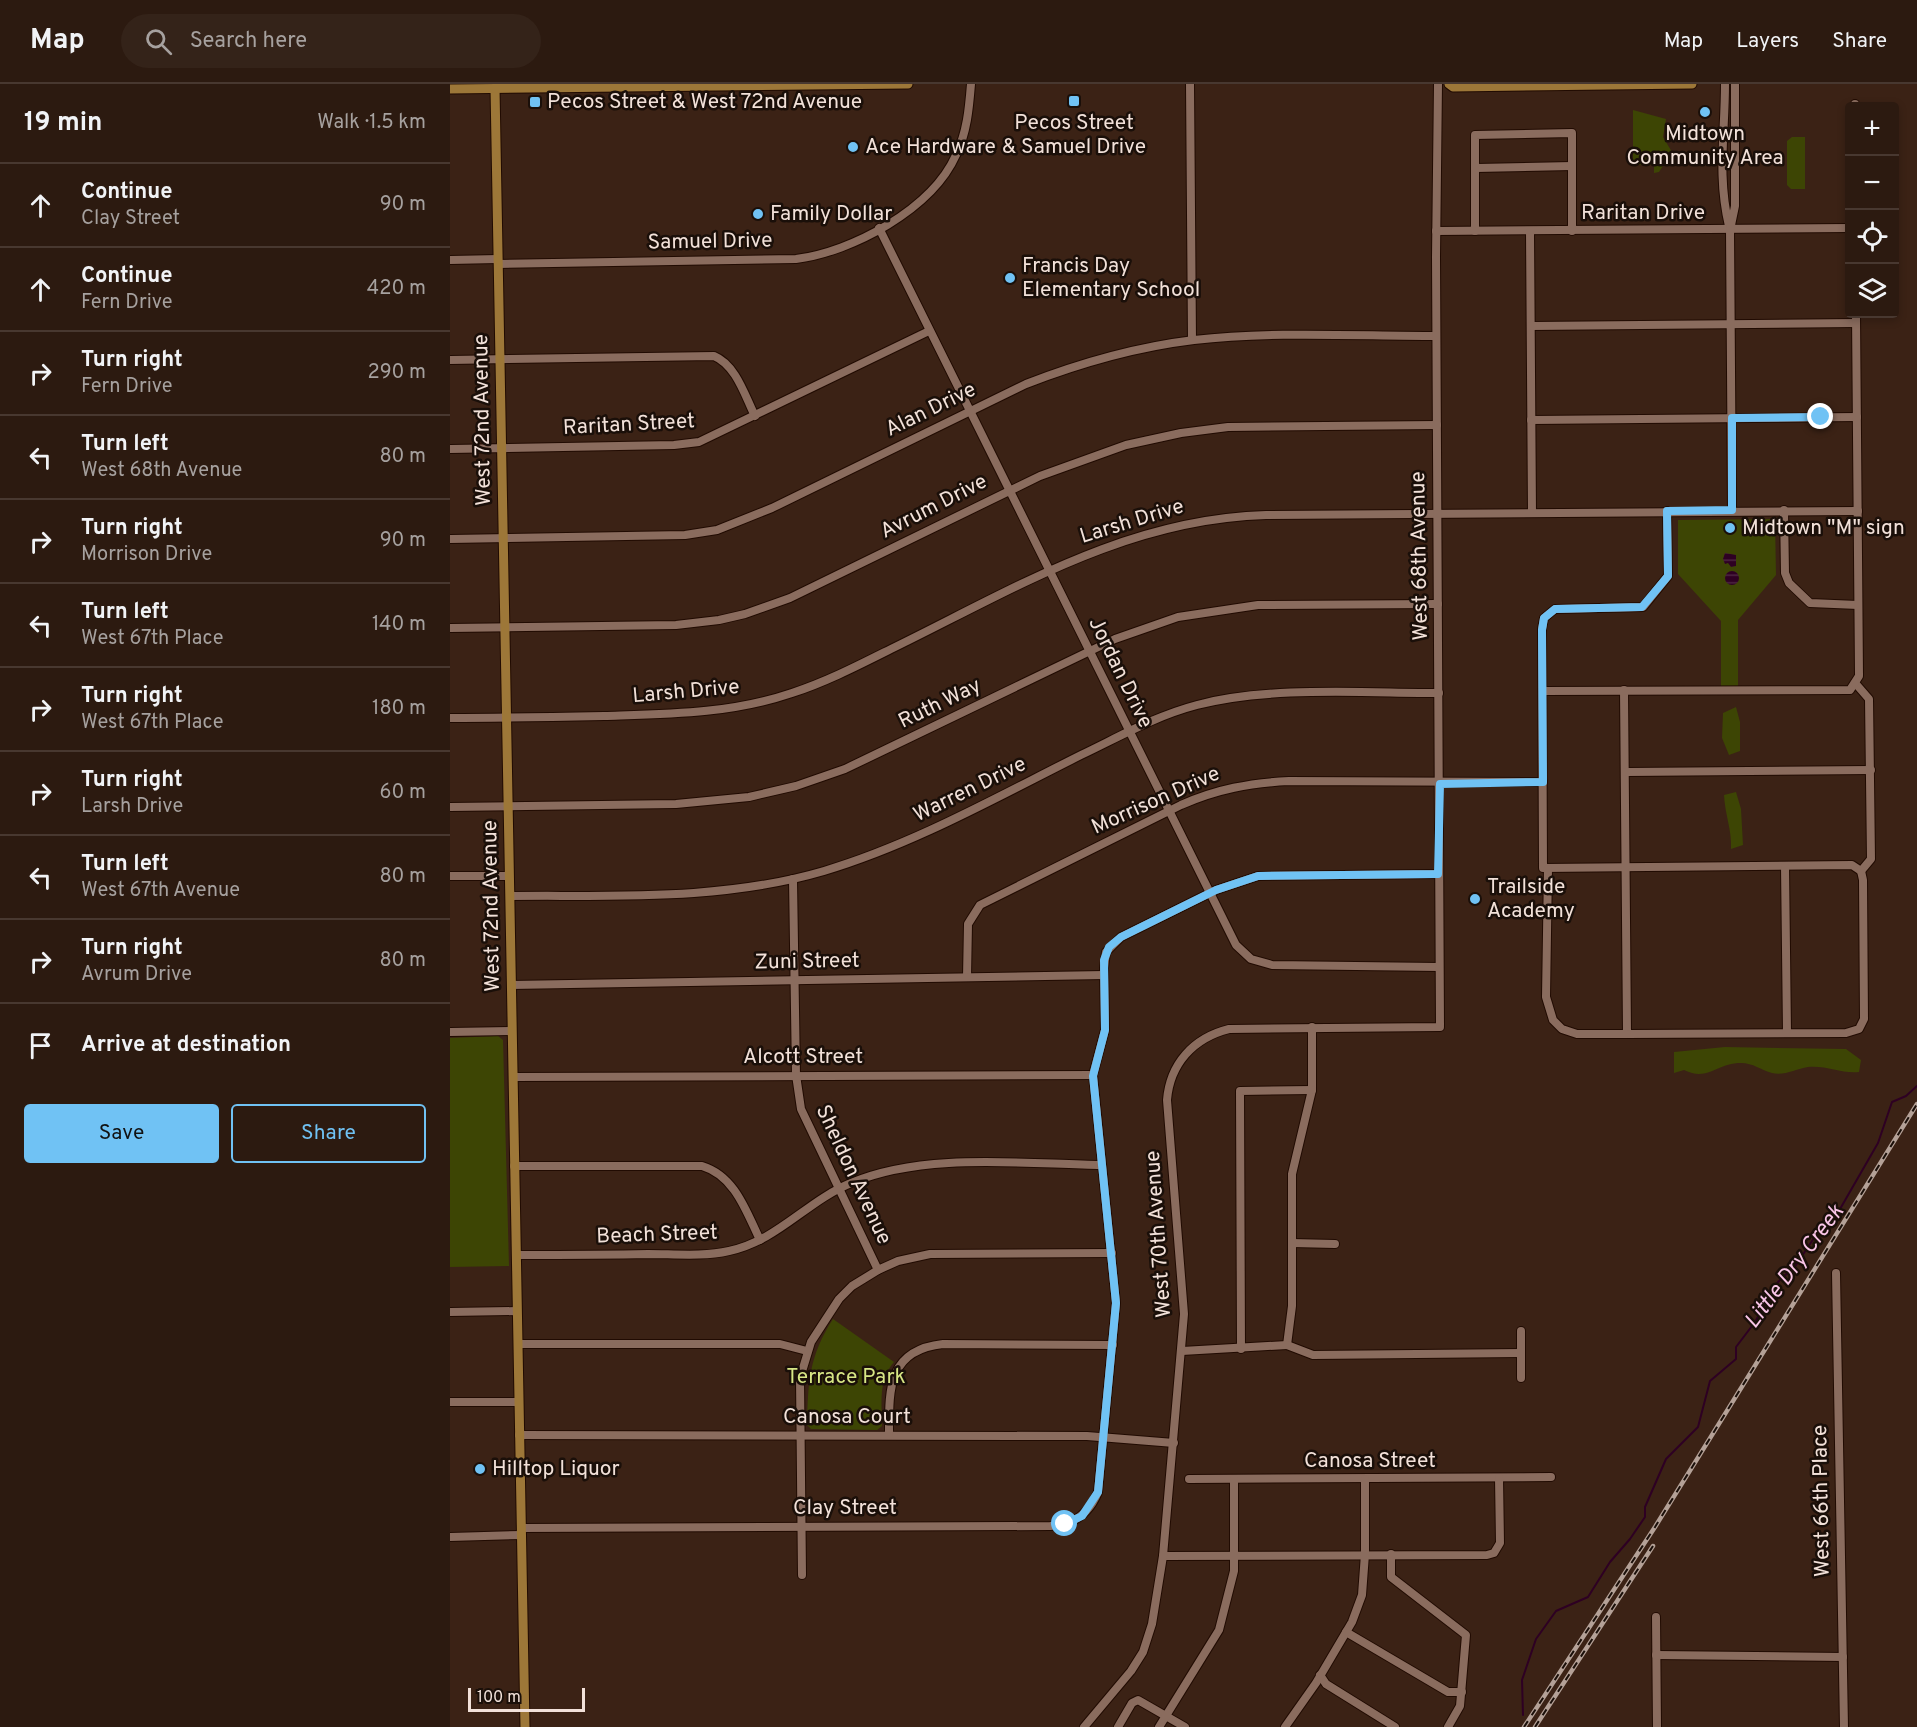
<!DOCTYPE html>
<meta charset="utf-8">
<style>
body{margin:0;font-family:Overpass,sans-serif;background:#342319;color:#f1f3f6}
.controls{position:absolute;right:18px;top:18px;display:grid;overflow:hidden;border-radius:6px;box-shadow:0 3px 9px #0003}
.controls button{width:54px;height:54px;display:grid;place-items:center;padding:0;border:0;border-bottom:2px solid #483830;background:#2c1a10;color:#f1f3f6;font:30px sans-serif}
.scale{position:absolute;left:18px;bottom:15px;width:117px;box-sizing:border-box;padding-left:6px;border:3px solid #f2e1d9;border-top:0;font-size:16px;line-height:21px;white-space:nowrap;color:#f2e1d9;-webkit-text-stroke:4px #1a0f09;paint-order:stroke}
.stop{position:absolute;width:18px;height:18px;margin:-14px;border:4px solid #70c2f4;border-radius:50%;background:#fff}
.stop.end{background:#70c2f4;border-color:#fff;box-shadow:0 2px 6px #0008}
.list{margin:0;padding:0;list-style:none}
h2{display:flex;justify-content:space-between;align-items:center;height:78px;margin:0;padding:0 24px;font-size:26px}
h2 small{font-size:20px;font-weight:400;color:#a6a19f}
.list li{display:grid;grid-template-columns:39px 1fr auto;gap:18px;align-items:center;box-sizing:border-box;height:84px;padding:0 24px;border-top:2px solid #483830}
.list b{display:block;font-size:22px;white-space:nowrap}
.list p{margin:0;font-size:20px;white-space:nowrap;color:#a6a19f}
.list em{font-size:20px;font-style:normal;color:#a6a19f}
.actions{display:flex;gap:12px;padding:18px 24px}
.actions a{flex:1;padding:14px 0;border:2px solid #70c2f4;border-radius:6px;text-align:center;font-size:21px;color:#70c2f4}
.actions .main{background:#70c2f4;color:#111}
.icon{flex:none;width:33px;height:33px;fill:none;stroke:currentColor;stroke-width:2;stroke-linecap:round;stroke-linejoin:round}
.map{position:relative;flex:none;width:1467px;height:1643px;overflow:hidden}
header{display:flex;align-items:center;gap:36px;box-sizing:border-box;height:84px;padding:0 30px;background:#2c1a10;border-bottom:2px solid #483830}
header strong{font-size:28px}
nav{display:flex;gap:33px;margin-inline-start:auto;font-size:21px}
.search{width:420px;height:54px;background:#342319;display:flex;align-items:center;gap:15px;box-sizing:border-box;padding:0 21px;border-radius:33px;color:#a6a19f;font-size:22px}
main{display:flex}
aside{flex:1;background:#2c1a10}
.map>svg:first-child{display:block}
.green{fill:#3d4504}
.water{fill:url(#water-rules)}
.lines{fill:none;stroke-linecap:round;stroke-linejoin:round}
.stream{stroke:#2e0023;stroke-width:2}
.minor-casing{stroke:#210b02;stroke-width:10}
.major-casing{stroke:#210b02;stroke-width:11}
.minor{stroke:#8a6c5e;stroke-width:8}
.major{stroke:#9d7738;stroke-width:9}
.rail-casing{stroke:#b4a197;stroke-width:4.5}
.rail{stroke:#1a0f09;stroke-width:2;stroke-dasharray:7;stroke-linecap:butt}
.route{stroke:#70c2f4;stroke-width:8}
.poi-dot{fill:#70c2f4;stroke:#1a0f09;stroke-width:2}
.labels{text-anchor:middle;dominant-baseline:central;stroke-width:5;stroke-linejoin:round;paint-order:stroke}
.poi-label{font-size:21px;fill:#f2e1d9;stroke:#1a0f09;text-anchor:start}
.street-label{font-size:21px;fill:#f2e1d9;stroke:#1a0f09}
.park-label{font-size:21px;fill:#d7e685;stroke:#1a0f09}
.water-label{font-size:22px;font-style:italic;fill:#f9c5e7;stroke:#1a0f09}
</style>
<header>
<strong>Map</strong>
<div class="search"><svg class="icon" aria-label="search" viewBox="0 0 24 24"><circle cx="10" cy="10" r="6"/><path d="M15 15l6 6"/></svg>Search here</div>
<nav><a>Map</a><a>Layers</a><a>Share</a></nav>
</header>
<main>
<aside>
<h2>19 min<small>Walk · 1.5 km</small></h2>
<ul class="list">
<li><svg class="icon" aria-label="ahead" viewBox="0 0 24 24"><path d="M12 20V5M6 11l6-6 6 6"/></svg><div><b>Continue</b><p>Clay Street</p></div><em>90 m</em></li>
<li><svg class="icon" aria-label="ahead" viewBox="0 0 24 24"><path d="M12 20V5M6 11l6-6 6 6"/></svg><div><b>Continue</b><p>Fern Drive</p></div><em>420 m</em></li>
<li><svg class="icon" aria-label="right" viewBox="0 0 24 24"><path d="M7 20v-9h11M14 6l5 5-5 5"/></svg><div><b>Turn right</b><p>Fern Drive</p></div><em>290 m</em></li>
<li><svg class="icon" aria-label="left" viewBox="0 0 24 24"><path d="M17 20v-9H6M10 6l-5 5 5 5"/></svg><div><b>Turn left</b><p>West 68th Avenue</p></div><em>80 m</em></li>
<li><svg class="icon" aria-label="right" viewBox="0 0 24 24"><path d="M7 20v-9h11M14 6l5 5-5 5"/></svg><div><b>Turn right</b><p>Morrison Drive</p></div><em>90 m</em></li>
<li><svg class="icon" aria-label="left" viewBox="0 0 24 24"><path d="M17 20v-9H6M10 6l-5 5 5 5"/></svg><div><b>Turn left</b><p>West 67th Place</p></div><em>140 m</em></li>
<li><svg class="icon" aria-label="right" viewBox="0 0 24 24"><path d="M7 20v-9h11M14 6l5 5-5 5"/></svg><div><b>Turn right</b><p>West 67th Place</p></div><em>180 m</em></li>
<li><svg class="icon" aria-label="right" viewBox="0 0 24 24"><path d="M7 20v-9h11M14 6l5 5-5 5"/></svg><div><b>Turn right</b><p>Larsh Drive</p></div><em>60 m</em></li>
<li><svg class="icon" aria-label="left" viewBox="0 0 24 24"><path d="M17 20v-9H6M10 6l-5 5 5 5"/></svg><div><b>Turn left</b><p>West 67th Avenue</p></div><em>80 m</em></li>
<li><svg class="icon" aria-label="right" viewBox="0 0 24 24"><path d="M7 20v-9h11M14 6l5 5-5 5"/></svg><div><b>Turn right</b><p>Avrum Drive</p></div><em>80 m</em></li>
<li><svg class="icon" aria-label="arrive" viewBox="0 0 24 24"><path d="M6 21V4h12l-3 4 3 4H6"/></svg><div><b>Arrive at destination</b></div></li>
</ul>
<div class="actions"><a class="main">Save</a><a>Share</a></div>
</aside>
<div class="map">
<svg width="1467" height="1643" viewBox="0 0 1467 1643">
<defs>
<pattern id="water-rules" width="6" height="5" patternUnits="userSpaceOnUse" patternTransform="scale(1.5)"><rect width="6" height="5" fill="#2e0023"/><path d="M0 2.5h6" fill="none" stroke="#4d2542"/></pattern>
</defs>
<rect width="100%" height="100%" fill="#3b2215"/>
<g class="green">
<polygon points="1183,26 1216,35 1213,53 1222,68 1209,88 1204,89 1204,81 1183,81"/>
<polygon points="1342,53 1355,53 1355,105 1341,105 1337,101 1337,57"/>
<polygon points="1325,435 1326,491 1288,536 1288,607 1271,607 1271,537 1228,490 1228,436"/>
<polygon points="1286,623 1290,638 1290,667 1279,671 1272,654 1273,629"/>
<path d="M 1286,708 L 1291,725 L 1293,761 L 1281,765 C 1282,746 1275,731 1274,711 Z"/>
<polygon points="48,952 53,956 59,1182 0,1183 0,954"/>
<path d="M 1275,963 L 1396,965 L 1411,976 L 1409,988 C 1392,990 1376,981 1358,983 C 1346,985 1334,992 1322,989 C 1311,986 1303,979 1291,979 C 1266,979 1258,998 1234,986 L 1224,989 L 1224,968 Z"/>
<path d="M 383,1235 L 444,1278 C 428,1296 432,1319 432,1342 L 427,1346 L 361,1345 L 357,1341 C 358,1298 359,1272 383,1235 Z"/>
</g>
<g class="water">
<polygon points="1275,469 1286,471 1286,482 1281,483 1278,479 1275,480 1273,475"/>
<circle cx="1282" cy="494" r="7"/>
</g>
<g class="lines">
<polyline class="stream" points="1073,1631 1072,1596 1086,1555 1106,1527 1138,1513 1160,1478 1180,1455 1195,1433 1195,1423 1216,1375 1248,1343 1260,1297 1286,1275 1286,1263 1305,1238 1328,1198 1346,1181 1376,1136 1386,1132 1428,1059 1442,1018 1456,1012 1467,1002"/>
<defs>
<g id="minor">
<polyline points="740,0 742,256"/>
<path d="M 1275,0 C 1275,50 1267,92 1279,142"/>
<polyline points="1405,20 1405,22"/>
<polyline points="1026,84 1122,82"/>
<polyline points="429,144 786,861 801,875 822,881 989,883"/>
<polyline points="986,147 1400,144"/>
<polyline points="1025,147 1025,51 1122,49 1122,147"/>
<polyline points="1080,148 1082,429"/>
<polyline points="0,176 48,175"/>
<path d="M 48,180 L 346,175 C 402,168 482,125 506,71 C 517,48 519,25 521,0"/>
<polyline points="1081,242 1406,239"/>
<path d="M 0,276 L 264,272 C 286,281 295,312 305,332"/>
<polyline points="1081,336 1407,333"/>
<polyline points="0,365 224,361 249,358 479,247"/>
<polyline points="1282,426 1280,146 1285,122 1285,0"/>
<polyline points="1334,426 1335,489 1339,499 1360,519 1408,521"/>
<polyline points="1217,427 1218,492 1193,523 1105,525 1094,534 1092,545 1093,784 1402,781 1411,787 1421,775 1419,615 1406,600"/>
<path d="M 0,455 L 235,451 L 267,446 L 322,424 L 576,300 C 630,279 686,263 744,256 C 824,247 906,252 986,252"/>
<polyline points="0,544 226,541 269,536 295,530 340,514 590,392 676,361 731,349 778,343 987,341"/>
<polyline points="1174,606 1177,950 1396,949 1409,945 1414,935 1413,796 1411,787"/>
<polyline points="1094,607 1400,606 1409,592 1406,230"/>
<path d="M 0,634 C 51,634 103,633 154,632 C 218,630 280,630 342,609 C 376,598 409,581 441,565 C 564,505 676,435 816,431 L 1408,427"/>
<polyline points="1176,688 1421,686"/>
<polyline points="0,723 226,720 299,713 346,702 395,685 665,555 728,533 808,521 988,520"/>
<polyline points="1335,782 1337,949"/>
<polyline points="1098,785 1096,913 1103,936 1112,945 1127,950 1177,950"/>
<polyline points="0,792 59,792"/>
<polyline points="343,795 346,991 351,1025 428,1186"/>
<path d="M 60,812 C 165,811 272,817 374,787 C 464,760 547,713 631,671 C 669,653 705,632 747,621 C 818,602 914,609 989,609"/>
<path d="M 517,893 L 518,840 L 530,821 L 731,721 C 767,705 800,699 839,697 L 1093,698"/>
<polyline points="61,901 654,891"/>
<polyline points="0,948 62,947"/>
<polyline points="63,993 643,991"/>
<path d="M 64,1082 L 252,1082 C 285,1092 296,1127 310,1156"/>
<polyline points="842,1159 885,1160"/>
<path d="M 66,1171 C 110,1171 154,1171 198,1170 C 224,1170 253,1173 279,1167 C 327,1157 357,1117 401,1099 C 474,1068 573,1080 652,1081"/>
<polyline points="1386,1189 1394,1643"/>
<polyline points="0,1228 67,1227"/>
<polyline points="68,1260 330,1260 357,1267"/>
<polyline points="837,1261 842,1222 842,1090 862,1006 862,943"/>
<polyline points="837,1261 863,1271 1071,1269"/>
<polyline points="791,1265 790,1007 862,1006"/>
<polyline points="732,1267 837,1261"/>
<polyline points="1071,1294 1071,1247"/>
<polyline points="0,1318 69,1318"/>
<polyline points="69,1351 637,1352 724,1359"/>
<path d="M 439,1351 C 439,1306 437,1266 493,1260 L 663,1261"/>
<polyline points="739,1395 1101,1393"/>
<path d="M 71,1444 L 600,1442 C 624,1441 639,1430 648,1408 L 666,1219 L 643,991 L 655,946 L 654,884 L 656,868 L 671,853 L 766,806 L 808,792 L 988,790"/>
<polyline points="0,1453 71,1451"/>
<polyline points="941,1470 941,1493 1016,1551 1010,1622 998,1643"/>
<polyline points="713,1472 1037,1471 1044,1469 1050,1459 1049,1394"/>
<polyline points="352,1491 350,1294 361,1258 389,1215 402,1202 428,1186 448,1177 480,1170 662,1169"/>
<polyline points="1206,1533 1207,1643"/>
<polyline points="896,1548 998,1608 1012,1608"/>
<polyline points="1206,1571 1393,1573"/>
<polyline points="870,1591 876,1600 945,1643"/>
<path d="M 634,1643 L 681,1587 L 693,1568 L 702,1540 L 713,1472 L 734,1230 L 717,1016 C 720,980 743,954 779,945 L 990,943 L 986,173 L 988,0"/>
<polyline points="668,1643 682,1619 688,1616 735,1643"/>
<polyline points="709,1643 769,1546 784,1487 784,1395"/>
<polyline points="835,1643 866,1599 902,1538 912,1511 915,1470 915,1395"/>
</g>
<g id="major">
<polyline points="999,0 1003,3 1242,0"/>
<polyline points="45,4 75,1643"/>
<polyline points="0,5 458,0"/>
</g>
</defs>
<use href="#minor" class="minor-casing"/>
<use href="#major" class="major-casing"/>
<use href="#minor" class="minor"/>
<use href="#major" class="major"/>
<defs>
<g id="rail">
<polyline points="1074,1643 1205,1443 1467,1020"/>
<polyline points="1085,1643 1203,1462"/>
</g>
</defs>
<use href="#rail" class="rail-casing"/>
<use href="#rail" class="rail"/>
</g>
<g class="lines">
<polyline class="route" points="615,1440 632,1432 648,1408 666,1219 643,992 655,946 654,876 659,863 671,853 766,806 808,792 988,790 990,700 1093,698 1092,546 1094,534 1105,525 1192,523 1218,492 1217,427 1282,426 1282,334 1371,333"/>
</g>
<g class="poi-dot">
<rect x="618" y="11" width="12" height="12" rx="3"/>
<rect x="79" y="12" width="12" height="12" rx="3"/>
<circle cx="1255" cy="28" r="6"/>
<circle cx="403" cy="63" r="6"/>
<circle cx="308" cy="130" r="6"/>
<circle cx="560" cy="194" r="6"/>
<circle cx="1280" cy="444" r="6"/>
<circle cx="1025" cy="815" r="6"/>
<circle cx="30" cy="1385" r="6"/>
</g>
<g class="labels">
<g class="poi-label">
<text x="97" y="18">Pecos Street &amp; West 72nd Avenue</text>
<text x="624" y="39" text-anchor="middle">Pecos Street<tspan x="624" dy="24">&amp; Samuel Drive</tspan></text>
<text x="1255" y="50" text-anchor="middle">Midtown<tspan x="1255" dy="24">Community Area</tspan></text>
<text x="415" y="63">Ace Hardware</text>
<text x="320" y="130">Family Dollar</text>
<text x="572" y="182">Francis Day<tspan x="572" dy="24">Elementary School</tspan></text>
<text x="1292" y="444">Midtown "M" sign</text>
<text x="1037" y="803">Trailside<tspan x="1037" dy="24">Academy</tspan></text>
<text x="42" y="1385">Hilltop Liquor</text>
</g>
<g class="street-label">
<text x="1193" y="129">Raritan Drive</text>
<text transform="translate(260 158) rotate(-1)">Samuel Drive</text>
<text transform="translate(481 326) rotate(-26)">Alan Drive</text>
<text transform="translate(33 336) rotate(-91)">West 72nd Avenue</text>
<text transform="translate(179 341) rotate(-3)">Raritan Street</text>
<text transform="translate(484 423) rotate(-27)">Avrum Drive</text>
<text transform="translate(682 438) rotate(-17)">Larsh Drive</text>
<text transform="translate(970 472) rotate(-91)">West 68th Avenue</text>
<text transform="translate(670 589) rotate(64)">Jordan Drive</text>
<text transform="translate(236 608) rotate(-5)">Larsh Drive</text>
<text transform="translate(490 620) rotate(-26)">Ruth Way</text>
<text transform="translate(520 706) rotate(-26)">Warren Drive</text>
<text transform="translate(706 717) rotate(-24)">Morrison Drive</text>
<text transform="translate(42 822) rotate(-91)">West 72nd Avenue</text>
<text transform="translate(357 878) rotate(-1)">Zuni Street</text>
<text x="353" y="973">Alcott Street</text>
<text transform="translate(403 1091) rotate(65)">Sheldon Avenue</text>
<text transform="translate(709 1150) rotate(-94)">West 70th Avenue</text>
<text transform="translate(207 1151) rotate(-2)">Beach Street</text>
<text x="397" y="1333">Canosa Court</text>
<text x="920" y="1377">Canosa Street</text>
<text transform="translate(1372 1417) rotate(-91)">West 66th Place</text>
<text x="395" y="1424">Clay Street</text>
</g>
<g class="park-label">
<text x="396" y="1293">Terrace Park</text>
</g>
<g class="water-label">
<text transform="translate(1345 1183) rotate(-53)">Little Dry Creek</text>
</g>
</g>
</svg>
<div class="controls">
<button>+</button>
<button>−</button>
<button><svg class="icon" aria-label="locate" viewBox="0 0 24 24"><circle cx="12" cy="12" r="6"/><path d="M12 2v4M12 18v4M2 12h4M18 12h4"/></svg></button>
<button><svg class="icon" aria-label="layers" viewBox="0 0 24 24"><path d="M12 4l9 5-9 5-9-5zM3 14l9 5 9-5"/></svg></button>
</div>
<div class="scale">100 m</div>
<div class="stop" style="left:615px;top:1440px"></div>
<div class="stop end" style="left:1371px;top:333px"></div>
</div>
</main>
